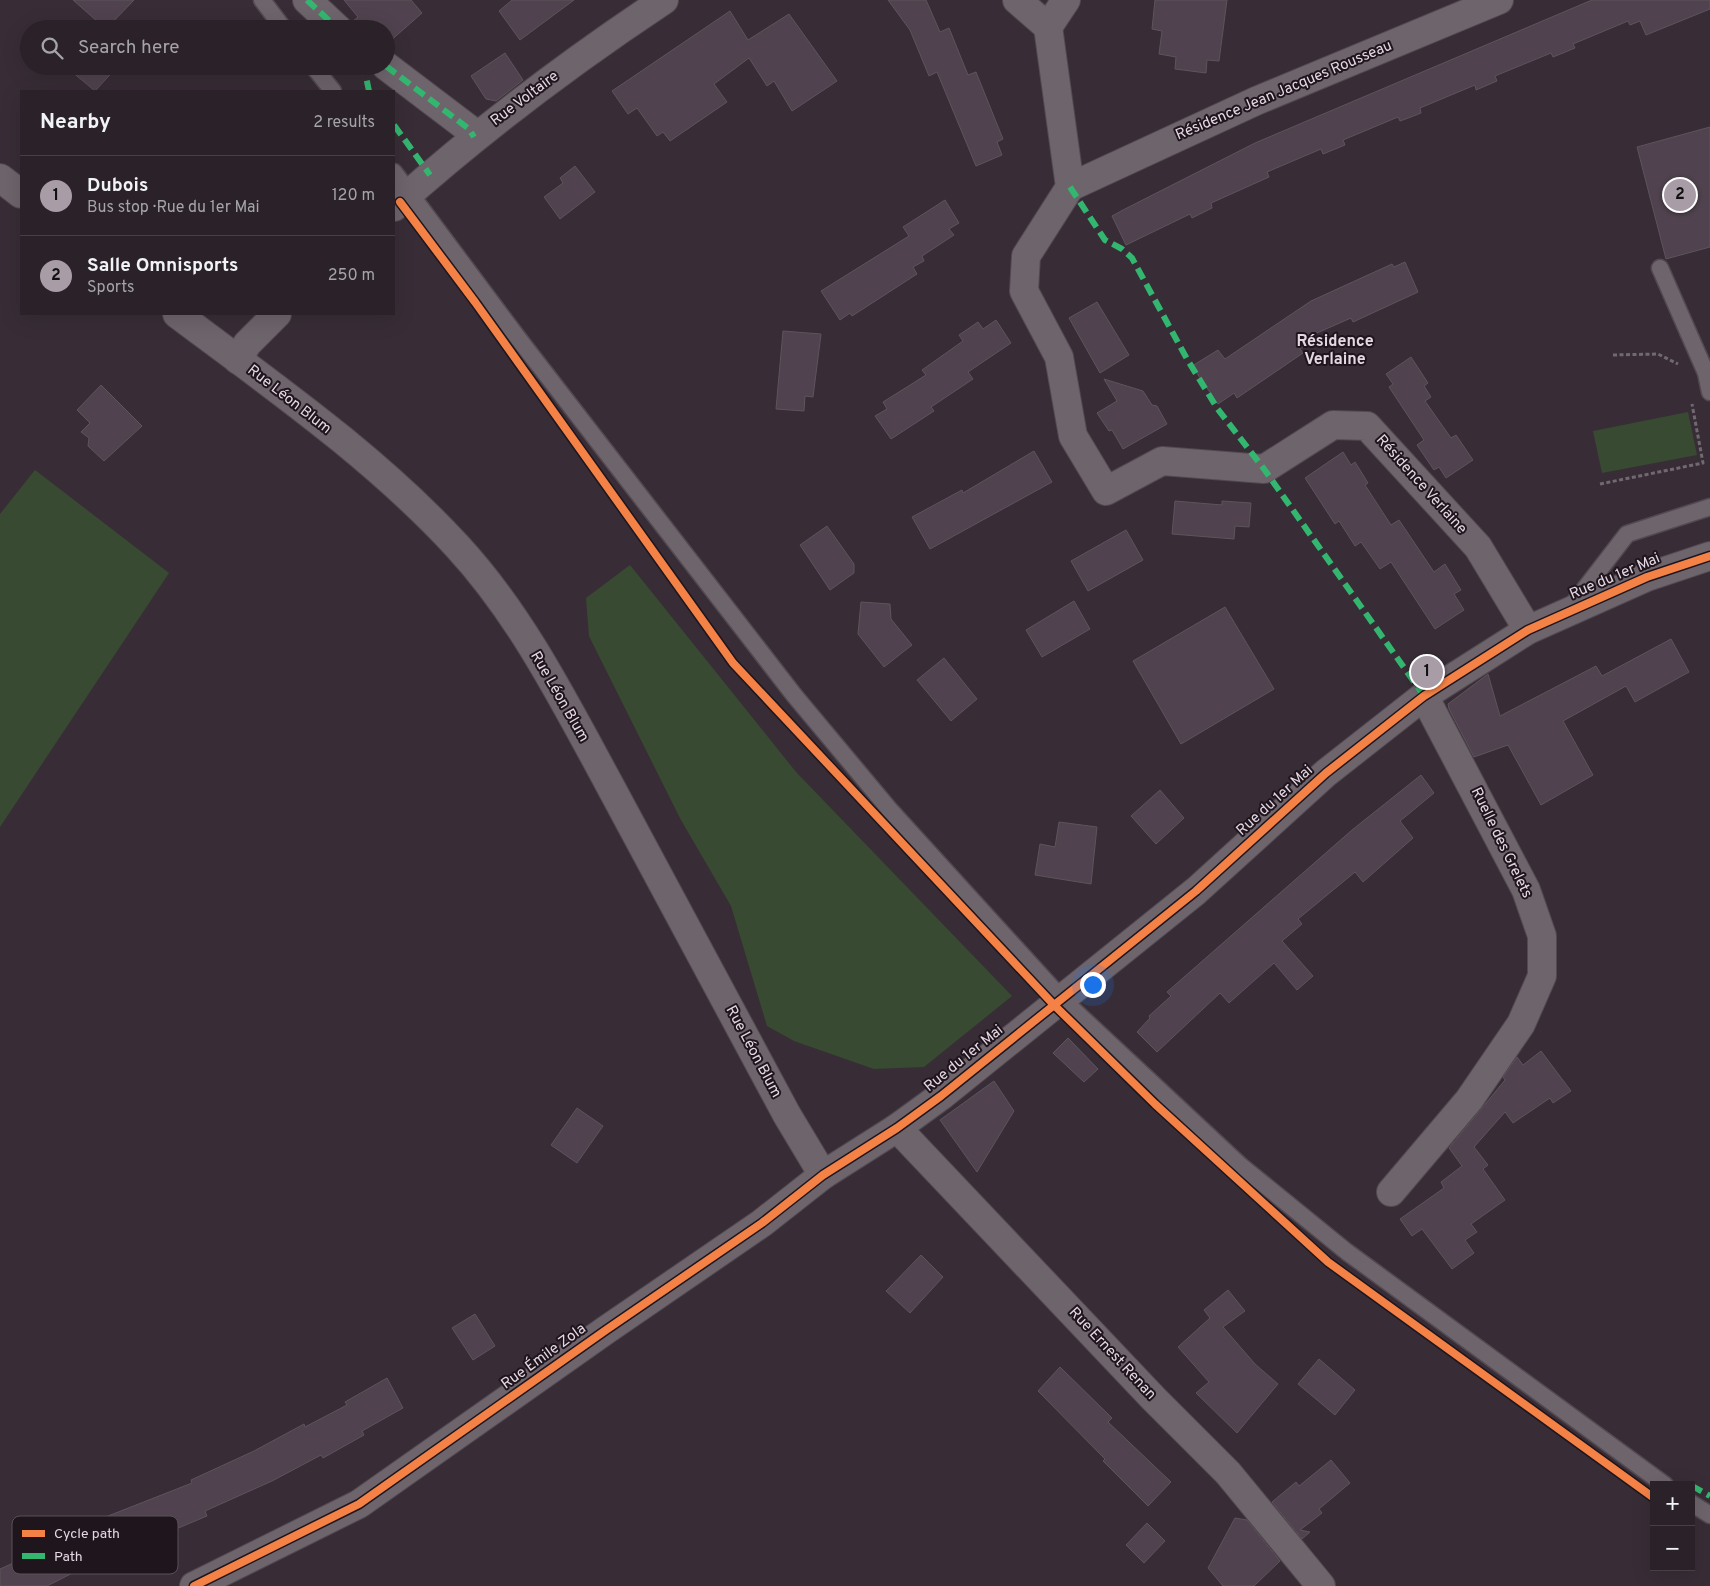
<!DOCTYPE html>
<meta charset="utf-8">
<style>
body{margin:0;font-family:Overpass,sans-serif;background:#322a30;color:#f1f3f6}
.controls{position:absolute;right:15px;bottom:15px;display:grid;overflow:hidden;border-radius:0px;box-shadow:0 5px 20px #0002}
.controls button{width:45px;height:45px;display:grid;place-items:center;padding:0;border:0;border-bottom:1px solid #463f45;background:#2a2228;color:#f1f3f6;font:25px sans-serif}
.you{position:absolute;left:1092px;top:984px;width:18px;height:18px;margin:-12px;border:4px solid #fff;border-radius:50%;background:#1a73e8;box-shadow:0 0 0 8px #1a73e833}
.badge{display:grid;place-items:center;width:32px;height:32px;border-radius:50%;background:#a89ca7;color:#111;font-size:16px;font-weight:700}
.pin{position:absolute;translate:-50% -50%;border:2px solid #fff;box-shadow:0 1px 5px #0006}
.list{margin:0;padding:0;list-style:none}
h2{display:flex;justify-content:space-between;align-items:center;height:65px;margin:0;padding:0 20px;font-size:21px}
h2 small{font-size:16px;font-weight:400;color:#a5a4a8}
.list li{display:grid;grid-template-columns:32px 1fr auto;gap:15px;align-items:center;box-sizing:border-box;height:80px;padding:0 20px;border-top:1px solid #463f45}
.list b{display:block;font-size:19px;white-space:nowrap}
.list p{margin:0;font-size:16px;white-space:nowrap;color:#a5a4a8}
.list em{font-size:16px;font-style:normal;color:#a5a4a8}
.icon{flex:none;width:28px;height:28px;fill:none;stroke:currentColor;stroke-width:2;stroke-linecap:round;stroke-linejoin:round}
.map{position:relative;flex:none;width:1710px;height:1586px;overflow:hidden}
.search{position:absolute;background:#2a2228;box-shadow:0 5px 20px #0002;left:20px;top:20px;width:375px;height:55px;display:flex;align-items:center;gap:12px;box-sizing:border-box;padding:0 18px;border-radius:28px;color:#a5a4a8;font-size:19px}
.panel{position:absolute;background:#2a2228;box-shadow:0 5px 20px #0002;left:20px;top:90px;width:375px;height:225px;border-radius:0px}
.map>svg:first-child{display:block}
.green{fill:#384a31}
.building{fill:#50434f;stroke:#5d545c}
.lines{fill:none;stroke-linecap:round;stroke-linejoin:round}
.service-casing{stroke:#524951;stroke-width:19}
.minor-casing{stroke:#524951;stroke-width:30}
.tertiary-casing{stroke:#524951;stroke-width:30}
.path{stroke:#706970;stroke-width:3;stroke-dasharray:4 2.5;stroke-linecap:butt}
.service{stroke:#6e646c;stroke-width:16}
.minor{stroke:#6e646c;stroke-width:28}
.tertiary{stroke:#6e646c;stroke-width:28}
.quiet{stroke:#33b770;stroke-width:6;stroke-dasharray:12 6;stroke-linecap:butt}
.cycleway-casing{stroke:#1e151d;stroke-width:11}
.cycleway{stroke:#f48246;stroke-width:8}
.labels{text-anchor:middle;dominant-baseline:central;stroke-width:4;stroke-linejoin:round;paint-order:stroke}
.street-label{font-size:15px;fill:#e5d8e4;stroke:#1e151d}
.neighbourhood-label{font-size:16px;font-weight:bold;fill:#e5d8e4;stroke:#1e151d}
.key{fill:#1e151d;stroke:#5a5059;stroke-width:1}
.key-label{font-size:14px;fill:#e5d8e4}
</style>
<div class="map">
<svg width="1710" height="1586" viewBox="0 0 1710 1586">
<rect width="100%" height="100%" fill="#382d36"/>
<g class="green">
<polygon points="1688,412 1697,455 1602,473 1593,431"/>
<polygon points="35,470 169,573 0,827 0,514"/>
<polygon points="630,565 796,772 1012,996 924,1067 874,1069 794,1041 767,1026 731,906 681,820 589,636 586,598"/>
</g>
<g class="building">
<polygon points="73,0 134,0 106,29"/>
<polygon points="344,0 411,0 422,13 388,43 386,29 353,29 352,22 358,17"/>
<polygon points="512,0 574,0 520,40 499,11"/>
<polygon points="888,0 926,0 940,32 949,28 968,75 976,72 980,82 1003,139 997,142 1002,155 976,166 937,72 929,76 910,30"/>
<polygon points="1155,0 1227,0 1219,61 1207,60 1206,73 1175,69 1176,57 1159,54 1162,31 1152,29"/>
<polygon points="1592,0 1710,0 1710,9 1646,35 1640,21 1630,25 1628,21 1573,44 1575,48 1563,53 1553,57 1551,53 1495,76 1497,81 1476,90 1475,85 1420,108 1421,113 1411,117 1400,121 1398,117 1343,140 1345,145 1323,154 1321,149 1267,172 1269,177 1211,203 1212,208 1192,218 1190,214 1126,245 1112,216 1123,210 1255,143"/>
<polygon points="730,11 748,40 789,14 837,81 792,111 774,81 767,86 749,58 714,84 727,102 670,141 663,132 657,136 637,108 628,114 612,91"/>
<polygon points="505,53 523,80 496,101 486,99 471,76"/>
<polygon points="65,66 118,66 95,91"/>
<polygon points="1710,127 1710,247 1666,259 1637,147"/>
<polygon points="575,166 595,192 560,219 544,197 563,183 560,178"/>
<polygon points="945,200 959,223 949,229 954,235 922,256 924,261 913,267 917,274 852,316 850,313 840,320 821,291 909,236 903,227"/>
<polygon points="1405,262 1418,292 1353,322 1351,318 1310,336 1313,340 1300,349 1303,353 1237,398 1234,393 1218,404 1192,366 1218,350 1225,359 1311,301 1392,264 1394,267"/>
<polygon points="1097,302 1129,355 1100,373 1069,318"/>
<polygon points="996,320 1011,343 968,372 973,379 931,407 934,411 891,439 875,416 887,409 883,402 926,375 922,370 963,341 959,335 978,322 983,329"/>
<polygon points="783,331 821,334 813,397 805,396 804,411 776,409"/>
<polygon points="1411,357 1428,383 1424,386 1431,397 1425,401 1451,438 1456,435 1473,460 1446,478 1439,467 1434,470 1417,445 1424,440 1389,387 1393,384 1386,374"/>
<polygon points="1104,379 1143,391 1152,405 1157,406 1167,424 1123,449 1112,430 1109,431 1097,413 1117,401"/>
<polygon points="101,385 142,426 104,461 88,446 89,438 81,432 90,423 77,410"/>
<polygon points="1034,451 1052,482 930,549 912,517 962,490 963,493"/>
<polygon points="1343,452 1351,465 1355,462 1368,483 1365,485 1391,525 1399,520 1434,572 1445,564 1461,590 1454,594 1464,610 1435,629 1391,562 1380,569 1361,542 1355,546 1339,521 1335,524 1305,478"/>
<polygon points="1175,501 1222,505 1222,501 1251,503 1249,527 1235,526 1234,539 1172,534"/>
<polygon points="827,526 854,564 854,573 830,590 800,545"/>
<polygon points="1126,530 1143,560 1088,591 1071,561"/>
<polygon points="1074,601 1090,629 1042,657 1026,630"/>
<polygon points="861,602 890,604 891,619 912,645 884,667 858,634"/>
<polygon points="1225,607 1274,689 1181,744 1133,661"/>
<polygon points="1671,639 1689,672 1635,702 1626,686 1563,721 1593,775 1541,805 1508,745 1474,757 1449,709 1448,704 1488,674 1500,716 1596,666 1602,676"/>
<polygon points="944,658 977,699 951,721 917,680"/>
<polygon points="1421,775 1434,793 1400,821 1413,838 1363,882 1355,872 1298,919 1302,924 1282,941 1313,976 1297,990 1274,963 1229,1003 1220,993 1157,1052 1137,1032 1150,1018 1149,1016 1171,996 1167,992 1352,830"/>
<polygon points="1160,790 1184,818 1156,844 1131,816"/>
<polygon points="1059,822 1097,827 1091,884 1035,875 1040,844 1055,847"/>
<polygon points="1068,1038 1098,1069 1084,1082 1053,1053"/>
<polygon points="1541,1051 1571,1091 1553,1103 1550,1098 1513,1123 1505,1112 1474,1147 1488,1165 1483,1169 1505,1200 1471,1224 1477,1232 1465,1240 1474,1253 1452,1269 1422,1229 1412,1236 1400,1219 1444,1188 1441,1182 1462,1166 1449,1148 1505,1080 1503,1077 1517,1057 1523,1065"/>
<polygon points="994,1081 1014,1111 977,1172 940,1120"/>
<polygon points="577,1108 603,1126 577,1163 551,1145"/>
<polygon points="921,1255 943,1277 910,1313 886,1291"/>
<polygon points="1228,1290 1245,1311 1223,1327 1255,1364 1278,1384 1237,1433 1196,1393 1209,1382 1178,1347 1210,1318 1204,1310"/>
<polygon points="475,1314 495,1346 473,1360 452,1328"/>
<polygon points="1319,1359 1355,1390 1335,1415 1298,1384"/>
<polygon points="1060,1367 1112,1418 1108,1422 1171,1482 1148,1506 1103,1461 1105,1459 1038,1391"/>
<polygon points="387,1378 403,1408 362,1431 364,1435 323,1458 321,1455 272,1481 205,1511 207,1516 164,1534 162,1531 118,1550 47,1586 0,1586 0,1569 83,1532 81,1529 103,1518 192,1483 191,1480 254,1451 304,1424 305,1427 347,1405 345,1402"/>
<polygon points="1331,1460 1350,1483 1319,1509 1322,1513 1300,1530 1310,1532 1302,1539 1272,1502 1296,1482 1299,1486"/>
<polygon points="1235,1518 1247,1520 1280,1561 1254,1586 1223,1586 1208,1568"/>
<polygon points="1147,1523 1165,1541 1144,1563 1126,1545"/>
</g>
<g class="lines">
<defs>
<g id="service">
<polyline points="262,0 284,29"/>
<polyline points="313,66 333,91"/>
<polyline points="394,172 518,338 794,695 890,810 1063,1000 1240,1165 1347,1252 1665,1485"/>
<polyline points="1660,268 1706,373 1710,392"/>
<polyline points="1570,608 1627,534 1710,507"/>
<polyline points="1691,1503 1710,1515"/>
</g>
<g id="minor">
<polyline points="307,0 338,29"/>
<polyline points="1017,0 1048,27 1070,187 1026,256 1024,291 1059,357 1073,436 1106,491 1162,461 1264,469 1333,425 1367,426 1478,547 1528,630"/>
<polyline points="1048,27 1066,0"/>
<polyline points="386,66 469,129 474,137"/>
<polyline points="1070,187 1256,101 1499,0"/>
<path d="M 394,207 C 479,131 569,63 664,0"/>
<polyline points="238,360 247,344 277,314"/>
<polyline points="1391,1192 1469,1100 1521,1024 1542,976 1542,936 1526,890 1424,696"/>
</g>
<g id="tertiary">
<polyline points="0,178 21,194"/>
<path d="M 177,314 C 273,386 375,457 457,546 C 520,614 563,699 607,780 C 667,891 726,1003 787,1115 L 823,1175"/>
<polyline points="897,1128 1154,1399 1228,1473 1321,1586"/>
<polyline points="194,1586 359,1504 606,1330 762,1223 823,1175 897,1128 941,1096 1196,891 1326,773 1424,696 1528,630 1647,577 1710,556"/>
</g>
</defs>
<use href="#service" class="service-casing"/>
<use href="#minor" class="minor-casing"/>
<use href="#tertiary" class="tertiary-casing"/>
<g class="path">
<polyline points="1613,355 1658,354 1678,364"/>
<polyline points="1600,484 1703,463 1692,404"/>
</g>
<use href="#service" class="service"/>
<use href="#minor" class="minor"/>
<use href="#tertiary" class="tertiary"/>
<g class="quiet">
<polyline points="307,0 338,29"/>
<polyline points="358,66 365,72 369,91"/>
<polyline points="386,66 469,129 474,137"/>
<polyline points="394,125 430,175"/>
<polyline points="1070,187 1105,240 1122,249 1132,258 1187,359 1217,408 1264,469 1424,696"/>
<polyline points="1691,1488 1694,1487 1710,1496"/>
</g>
<defs>
<g id="cycleway">
<polyline points="400,202 475,302 733,663 1054,1005 1155,1104 1328,1262 1654,1498"/>
<polyline points="194,1586 359,1504 606,1330 762,1223 823,1175 897,1128 941,1096 1196,891 1326,773 1424,696 1528,630 1647,577 1710,556"/>
</g>
</defs>
<use href="#cycleway" class="cycleway-casing"/>
<use href="#cycleway" class="cycleway"/>
</g>
<g class="labels">
<g class="street-label">
<text transform="translate(1284 91) rotate(-23)">Résidence Jean Jacques Rousseau</text>
<text transform="translate(525 99) rotate(-37)">Rue Voltaire</text>
<text transform="translate(289 400) rotate(38)">Rue Léon Blum</text>
<text transform="translate(1421 485) rotate(48)">Résidence Verlaine</text>
<text transform="translate(1615 577) rotate(-23)">Rue du 1er Mai</text>
<text transform="translate(559 697) rotate(60)">Rue Léon Blum</text>
<text transform="translate(1275 801) rotate(-42)">Rue du 1er Mai</text>
<text transform="translate(1501 843) rotate(64)">Ruelle des Grelets</text>
<text transform="translate(753 1052) rotate(62)">Rue Léon Blum</text>
<text transform="translate(964 1059) rotate(-39)">Rue du 1er Mai</text>
<text transform="translate(1112 1354) rotate(47)">Rue Ernest Renan</text>
<text transform="translate(544 1357) rotate(-36)">Rue Émile Zola</text>
</g>
<g class="neighbourhood-label">
<text x="1335" y="342">Résidence<tspan x="1335" dy="18">Verlaine</tspan></text>
</g>
</g>
<rect x="12" y="1516" width="166" height="58" rx="8" class="key"/>
<rect x="22" y="1530" width="23" height="7" fill="#f48246"/>
<rect x="22" y="1553" width="23" height="6" fill="#33b770"/>
<g class="key-label">
<text x="54" y="1538">Cycle path</text>
<text x="54" y="1561">Path</text>
</g>
</svg>
<div class="controls">
<button>+</button>
<button>−</button>
</div>
<div class="you"></div>
<div class="pin badge" style="left:1427px;top:672px">1</div>
<div class="pin badge" style="left:1680px;top:195px">2</div>
<div class="search"><svg class="icon" aria-label="search" viewBox="0 0 24 24"><circle cx="10" cy="10" r="6"/><path d="M15 15l6 6"/></svg>Search here</div>
<section class="panel">
<h2>Nearby<small>2 results</small></h2>
<ul class="list">
<li><span class="badge">1</span><div><b>Dubois</b><p>Bus stop · Rue du 1er Mai</p></div><em>120 m</em></li>
<li><span class="badge">2</span><div><b>Salle Omnisports</b><p>Sports</p></div><em>250 m</em></li>
</ul>
</section>
</div>
